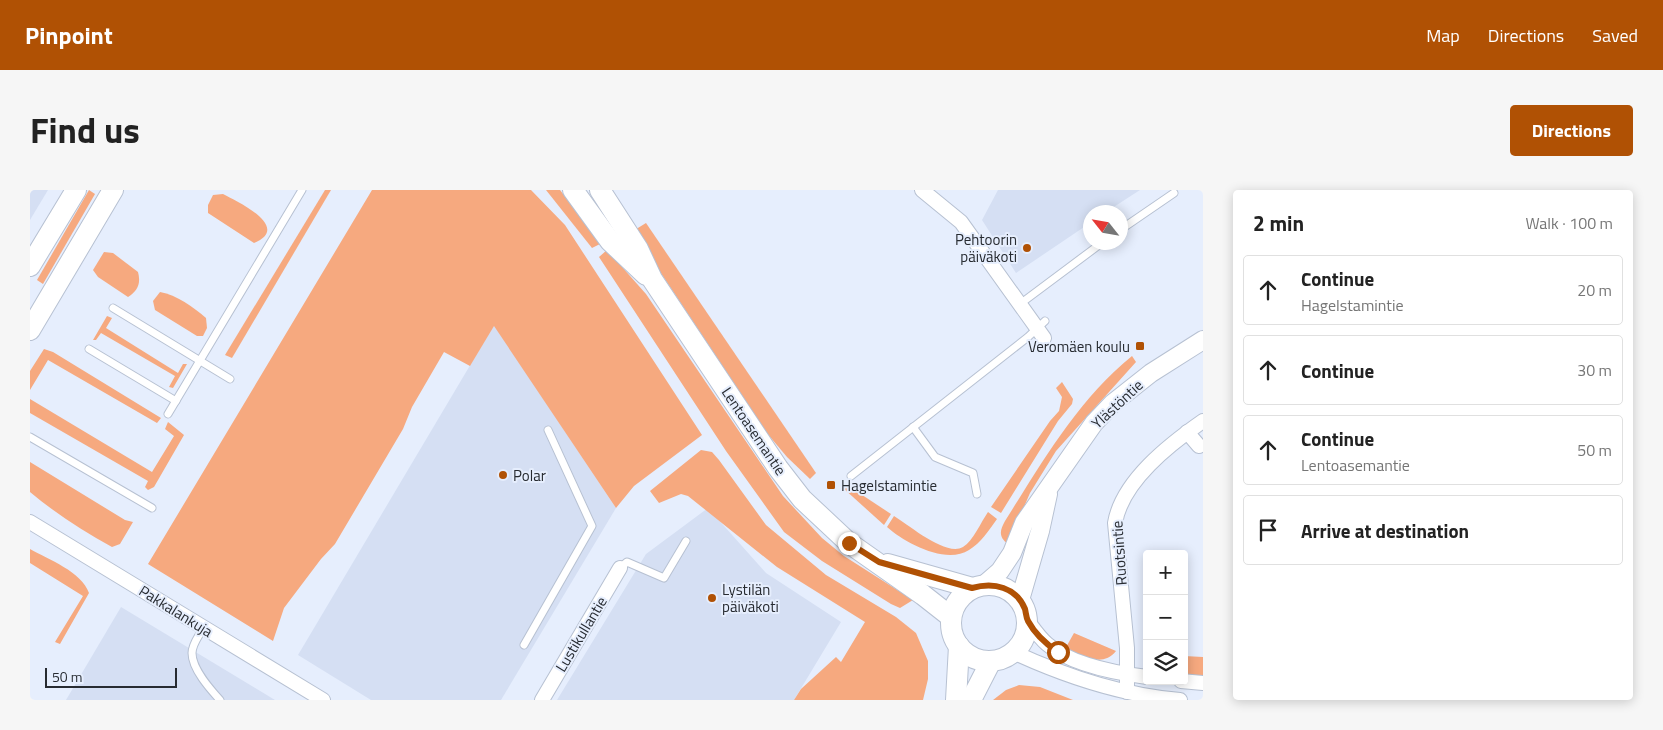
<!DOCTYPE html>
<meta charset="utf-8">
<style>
body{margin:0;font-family:"Titillium Web",sans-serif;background:#f6f6f6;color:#222}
.controls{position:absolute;right:15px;bottom:15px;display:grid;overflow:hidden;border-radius:5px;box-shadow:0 2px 12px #0003}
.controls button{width:45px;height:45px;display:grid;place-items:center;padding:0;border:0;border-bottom:1px solid #e0e0e0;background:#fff;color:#222;font:25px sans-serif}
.compass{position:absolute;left:1053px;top:15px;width:45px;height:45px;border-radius:50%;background:#fff;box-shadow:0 2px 12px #0003;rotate:301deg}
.scale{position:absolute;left:15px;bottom:12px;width:132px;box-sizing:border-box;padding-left:5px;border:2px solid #272b31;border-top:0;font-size:14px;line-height:18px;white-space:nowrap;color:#272b31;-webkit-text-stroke:4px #e6eefd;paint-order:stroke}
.stop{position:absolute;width:15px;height:15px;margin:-11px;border:4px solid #b05104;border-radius:50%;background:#fff}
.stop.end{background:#b05104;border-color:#fff;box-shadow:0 1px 5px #0008}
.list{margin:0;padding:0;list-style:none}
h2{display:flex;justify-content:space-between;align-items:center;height:65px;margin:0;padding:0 20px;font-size:21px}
h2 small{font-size:16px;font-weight:400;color:#767676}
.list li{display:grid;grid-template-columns:32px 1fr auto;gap:15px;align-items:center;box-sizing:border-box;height:70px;margin:0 10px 10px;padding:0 10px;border:1px solid #e0e0e0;border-radius:5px}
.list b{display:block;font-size:19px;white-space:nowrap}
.list p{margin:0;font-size:16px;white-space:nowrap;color:#767676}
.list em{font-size:16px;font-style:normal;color:#767676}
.icon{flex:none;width:28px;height:28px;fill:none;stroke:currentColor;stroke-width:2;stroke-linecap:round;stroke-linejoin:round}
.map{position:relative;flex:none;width:1173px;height:510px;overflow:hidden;border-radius:5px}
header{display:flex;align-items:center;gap:30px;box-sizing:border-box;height:70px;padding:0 25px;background:#b05104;color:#fff}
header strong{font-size:24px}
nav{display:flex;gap:28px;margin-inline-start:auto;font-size:18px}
.intro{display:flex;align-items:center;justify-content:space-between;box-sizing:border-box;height:120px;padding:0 30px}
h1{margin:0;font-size:35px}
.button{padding:12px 22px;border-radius:5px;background:#b05104;color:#fff;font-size:18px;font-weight:700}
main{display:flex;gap:30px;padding:0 30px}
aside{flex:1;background:#fff;border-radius:5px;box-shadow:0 2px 12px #0003}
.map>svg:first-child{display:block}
.built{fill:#d5dff3}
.green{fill:#f6a97f}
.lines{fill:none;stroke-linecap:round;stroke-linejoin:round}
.service-casing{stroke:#b7c1d2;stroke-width:9}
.minor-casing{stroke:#b7c1d2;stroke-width:16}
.tertiary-casing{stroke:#b7c1d2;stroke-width:20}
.secondary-casing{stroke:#b7c1d2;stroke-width:22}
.service{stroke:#fff;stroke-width:7}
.minor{stroke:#fff;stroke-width:14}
.tertiary{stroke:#fff;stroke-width:18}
.secondary{stroke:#fff;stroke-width:20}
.route{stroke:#b05104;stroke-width:6}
.poi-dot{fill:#b05104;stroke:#e6eefd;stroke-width:2}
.labels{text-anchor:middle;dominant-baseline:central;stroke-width:4;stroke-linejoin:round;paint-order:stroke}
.poi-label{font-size:15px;fill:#272b31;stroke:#e6eefd;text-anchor:start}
.street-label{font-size:15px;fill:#272b31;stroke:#e6eefd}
</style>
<header>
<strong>Pinpoint</strong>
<nav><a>Map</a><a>Directions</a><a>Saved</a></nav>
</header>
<div class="intro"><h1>Find us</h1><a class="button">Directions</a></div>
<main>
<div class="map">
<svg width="1173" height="510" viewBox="0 0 1173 510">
<rect width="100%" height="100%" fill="#e6eefd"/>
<g class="built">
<polygon points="0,0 18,0 0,30"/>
<polygon points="968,0 1110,0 1076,22 1060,22 1060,33 986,83 952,30"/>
<polygon points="464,135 586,318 471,510 341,510 268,465"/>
<polygon points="678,318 736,383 811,432 764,510 527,510 616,364"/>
<polygon points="91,417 245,510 36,510"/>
</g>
<g class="green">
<polygon points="59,0 65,4 13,94 7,90"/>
<polygon points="295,0 301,0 202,168 195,165"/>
<polygon points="342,0 501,0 535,35 672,245 604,296 586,318 464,136 440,176 414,162 382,217 373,239 305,354 291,369 254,418 243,451 118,374"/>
<polygon points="516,0 530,0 572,53 562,58"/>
<path d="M 193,4 C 208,12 262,37 224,53 L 178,23 L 178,15 L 183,5 Z"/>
<polygon points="616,33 786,283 780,289 757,267 736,242 603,41"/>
<polygon points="577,60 616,104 753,306 792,348 814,366 883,410 870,418 861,414 792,371 754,342 696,261 569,67"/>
<path d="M 74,62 L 83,63 L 108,82 C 111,93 108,101 98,107 L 68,87 L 63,80 Z"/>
<path d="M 130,102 C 147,105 163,117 176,128 L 177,138 L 173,146 L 167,146 L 125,120 L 123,111 Z"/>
<polygon points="77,126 82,128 76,138 148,183 153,174 157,174 143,198 139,197 145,186 71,143 66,150 63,150"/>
<polygon points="14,159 23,162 131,228 127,233 18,170 0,200 0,181"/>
<path d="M 1102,166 L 1106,172 L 1026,261 L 1000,303 L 978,354 C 968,347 970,340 975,331 C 1013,271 1047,211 1102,166 Z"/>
<polygon points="1032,192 1043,209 1042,214 1028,231 971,323 961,317 1020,231 1029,221 1032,207 1026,198"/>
<polygon points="0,209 122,282 144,246 135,239 138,232 154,245 124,297 118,300 115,297 118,291 0,223"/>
<polygon points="671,260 682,262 689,270 736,335 796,385 866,427 886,443 898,471 898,489 893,510 764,510 771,499 806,467 811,472 835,432 747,377 658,306 651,304 629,313 620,301"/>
<path d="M 0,272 L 95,330 L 103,332 L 90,354 L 82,357 C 53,341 25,323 0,302 Z"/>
<polygon points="817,295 861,324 854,335 813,298"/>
<path d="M 958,322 L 967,329 C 959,340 951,353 939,360 C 916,375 875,353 857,337 L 864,326 C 879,335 916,367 933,357 C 943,351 951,332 958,322 Z"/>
<path d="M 0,359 C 18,369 52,382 59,403 L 30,454 L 25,452 L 53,406 L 0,373 Z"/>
<path d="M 1044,443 L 1086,461 C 1073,478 1052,466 1035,459 Z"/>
<polygon points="1154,466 1173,467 1173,487 1154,486"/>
<polygon points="989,495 1010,497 1043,510 963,510 976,500"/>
</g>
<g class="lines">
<defs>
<g id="service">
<polyline points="1090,40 1144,3"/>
<polyline points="990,114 1073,52"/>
<polyline points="83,118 200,189"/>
<polyline points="59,159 146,211"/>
<polyline points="138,224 272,0"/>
<polyline points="883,237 905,267 943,283 947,304"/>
<polyline points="0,247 122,318"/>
<polyline points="821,286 998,147 1015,131"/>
<polyline points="590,378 597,372 634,388 656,351"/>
<path d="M 173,438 C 169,446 162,454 162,463 C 162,479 180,499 190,510"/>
<polyline points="494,455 562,336 518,240"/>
</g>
<g id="minor">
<polyline points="892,0 931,32 1014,148"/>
<polyline points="1157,242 1169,256"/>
<polyline points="0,332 293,510"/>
<path d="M 997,430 C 1003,438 1009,447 1017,454 C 1041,475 1086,483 1117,487"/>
<path d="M 983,462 C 1037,487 1091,505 1150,510"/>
<polyline points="1151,491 1173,493"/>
<path d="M 1097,502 L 1097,458 L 1085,333 C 1092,291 1140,254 1173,231"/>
<polyline points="512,510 590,378"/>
</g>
<g id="tertiary">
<polyline points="955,394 970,381 982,363 994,333 1064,233 1083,213 1121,183 1173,150"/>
<polyline points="990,410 1010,341 1018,304"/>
</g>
<g id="secondary">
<polyline points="543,0 580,51 616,85"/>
<polyline points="570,0 608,59 622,89 748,278 772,309 819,353 893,405 921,427"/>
<polyline points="0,76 46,0"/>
<polyline points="0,140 83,0"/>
<polyline points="858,374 943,398"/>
<circle cx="959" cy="433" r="38"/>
<polyline points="926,510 929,456"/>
<polyline points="941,510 961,471"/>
</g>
</defs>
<use href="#service" class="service-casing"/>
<use href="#minor" class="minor-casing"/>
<use href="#tertiary" class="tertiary-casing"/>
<use href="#secondary" class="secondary-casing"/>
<use href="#service" class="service"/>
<use href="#minor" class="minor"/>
<use href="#tertiary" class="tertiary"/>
<use href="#secondary" class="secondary"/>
</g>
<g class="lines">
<path class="route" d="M 819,353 L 849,372 L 942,398 C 964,392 986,397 995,419 C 996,423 996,427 998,431 C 1005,444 1016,454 1028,462"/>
</g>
<g class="poi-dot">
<circle cx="997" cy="58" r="5"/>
<rect x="1105" y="151" width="10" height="10" rx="2.5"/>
<circle cx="473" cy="285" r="5"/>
<rect x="796" y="290" width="10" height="10" rx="2.5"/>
<circle cx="682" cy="408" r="5"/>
</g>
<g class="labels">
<g class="poi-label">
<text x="987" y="49" text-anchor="end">Pehtoorin<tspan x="987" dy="17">päiväkoti</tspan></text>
<text x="1100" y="156" text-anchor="end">Veromäen koulu</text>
<text x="483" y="285">Polar</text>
<text x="811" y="295">Hagelstamintie</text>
<text x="692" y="399">Lystilän<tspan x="692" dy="17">päiväkoti</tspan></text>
</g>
<g class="street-label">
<text transform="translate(1087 214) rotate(-43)">Ylästöntie</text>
<text transform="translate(724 241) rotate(56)">Lentoasemantie</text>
<text transform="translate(1089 363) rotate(-94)">Ruotsintie</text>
<text transform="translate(146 421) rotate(32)">Pakkalankuja</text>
<text transform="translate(551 444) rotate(-59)">Lustikullantie</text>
</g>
</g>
</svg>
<div class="controls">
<button>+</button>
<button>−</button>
<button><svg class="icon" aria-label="layers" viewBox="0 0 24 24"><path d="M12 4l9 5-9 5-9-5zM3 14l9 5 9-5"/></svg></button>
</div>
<svg class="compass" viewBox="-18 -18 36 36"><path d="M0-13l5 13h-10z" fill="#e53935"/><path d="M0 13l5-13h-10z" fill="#767676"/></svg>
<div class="scale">50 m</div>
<div class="stop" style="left:1028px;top:462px"></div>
<div class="stop end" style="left:819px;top:353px"></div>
</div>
<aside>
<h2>2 min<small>Walk · 100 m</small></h2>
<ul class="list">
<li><svg class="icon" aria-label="ahead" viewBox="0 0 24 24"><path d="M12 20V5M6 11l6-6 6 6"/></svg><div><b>Continue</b><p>Hagelstamintie</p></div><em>20 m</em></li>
<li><svg class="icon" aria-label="ahead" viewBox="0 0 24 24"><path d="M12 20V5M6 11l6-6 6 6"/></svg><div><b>Continue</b></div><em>30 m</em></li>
<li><svg class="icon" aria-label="ahead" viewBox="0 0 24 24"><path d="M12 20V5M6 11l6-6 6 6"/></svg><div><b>Continue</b><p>Lentoasemantie</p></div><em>50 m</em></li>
<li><svg class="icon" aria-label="arrive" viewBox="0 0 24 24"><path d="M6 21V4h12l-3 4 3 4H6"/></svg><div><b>Arrive at destination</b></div></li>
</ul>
</aside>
</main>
